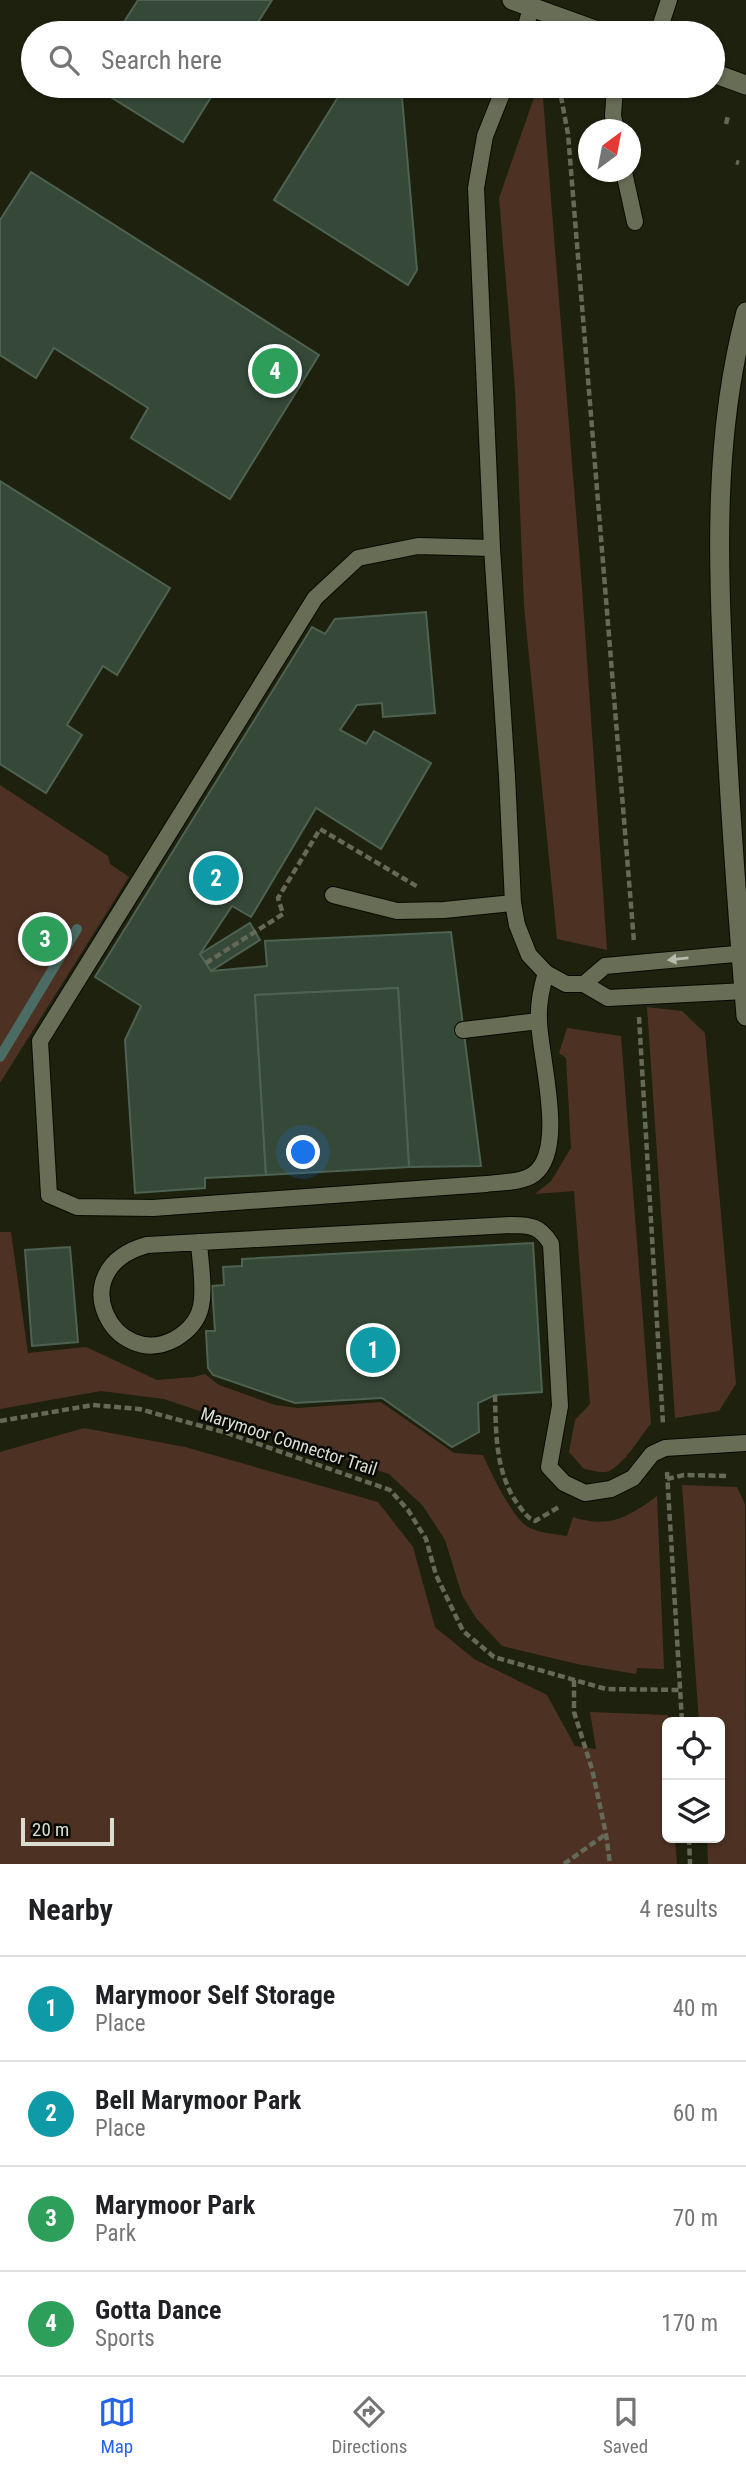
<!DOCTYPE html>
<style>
body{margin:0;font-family:"Roboto Condensed",sans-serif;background:#f2f2f2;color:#202124}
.controls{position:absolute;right:21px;bottom:21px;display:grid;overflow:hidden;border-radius:10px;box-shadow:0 2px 5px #0004}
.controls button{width:63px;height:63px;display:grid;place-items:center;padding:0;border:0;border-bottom:2px solid #e0e0e0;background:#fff;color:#202124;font:35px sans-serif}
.compass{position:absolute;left:578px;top:119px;width:63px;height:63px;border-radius:50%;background:#fff;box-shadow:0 2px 5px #0004;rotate:32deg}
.scale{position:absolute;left:21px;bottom:18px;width:93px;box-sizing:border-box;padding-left:7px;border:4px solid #dbddd1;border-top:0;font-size:19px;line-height:24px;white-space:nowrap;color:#dbddd1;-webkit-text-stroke:5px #080903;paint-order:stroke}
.you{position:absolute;left:304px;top:1153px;width:24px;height:24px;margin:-18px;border:5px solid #fff;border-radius:50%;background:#1a73e8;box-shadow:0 0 0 10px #1a73e833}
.badge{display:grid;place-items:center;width:46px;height:46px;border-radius:50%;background:#2563eb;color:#fff;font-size:23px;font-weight:700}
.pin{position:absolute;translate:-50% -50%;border:4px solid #fff;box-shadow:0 2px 7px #0006}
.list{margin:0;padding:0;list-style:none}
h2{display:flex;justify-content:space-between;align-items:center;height:91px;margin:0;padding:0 28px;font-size:30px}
h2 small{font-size:23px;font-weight:400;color:#757577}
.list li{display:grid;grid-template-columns:46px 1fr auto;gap:21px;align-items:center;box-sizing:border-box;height:105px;padding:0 28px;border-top:2px solid #e0e0e0}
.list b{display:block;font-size:26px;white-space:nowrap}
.list p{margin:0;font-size:23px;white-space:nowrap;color:#757577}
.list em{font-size:23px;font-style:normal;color:#757577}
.icon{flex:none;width:38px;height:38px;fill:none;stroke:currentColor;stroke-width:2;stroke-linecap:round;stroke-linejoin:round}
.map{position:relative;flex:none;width:746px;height:1864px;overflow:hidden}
.search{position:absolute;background:#fff;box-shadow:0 2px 5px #0004;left:21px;right:21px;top:21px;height:77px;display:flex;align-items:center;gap:18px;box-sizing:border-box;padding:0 24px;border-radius:38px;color:#757577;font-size:26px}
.sheet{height:511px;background:#fff}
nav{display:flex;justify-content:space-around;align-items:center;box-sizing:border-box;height:98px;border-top:2px solid #e0e0e0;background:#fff;font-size:19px;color:#757577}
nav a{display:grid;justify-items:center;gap:4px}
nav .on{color:#2563eb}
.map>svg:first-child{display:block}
.green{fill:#4d3223}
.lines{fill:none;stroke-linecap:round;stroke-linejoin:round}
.stream{stroke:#4a6c64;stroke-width:10}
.building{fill:#364939;stroke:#4e6252;stroke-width:2}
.service-casing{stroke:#080a00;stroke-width:18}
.tertiary-casing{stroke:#080a00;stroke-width:21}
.secondary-casing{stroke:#080a00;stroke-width:21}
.path{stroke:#656958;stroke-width:4.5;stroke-dasharray:7 3.5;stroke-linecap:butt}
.service{stroke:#686d56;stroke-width:16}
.tertiary{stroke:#686d56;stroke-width:19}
.secondary{stroke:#686d56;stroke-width:19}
.oneway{fill:#b8bbac}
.labels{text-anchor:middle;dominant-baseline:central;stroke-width:5;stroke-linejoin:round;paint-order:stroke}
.street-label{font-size:18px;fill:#dbddd1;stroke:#080903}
</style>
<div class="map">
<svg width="746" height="1864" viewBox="0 0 746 1864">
<rect width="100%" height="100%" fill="#1d210d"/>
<g class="green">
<polygon points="538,86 542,86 582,588 607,950 557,939 524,606 515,389 499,198"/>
<polygon points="0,785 108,856 110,864 129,877 0,1083"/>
<polygon points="647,1007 682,1011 705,1033 736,1384 719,1411 675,1418"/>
<path d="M 567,1028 L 621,1036 L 651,1423 C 641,1436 622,1468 606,1472 C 600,1473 591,1470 584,1469 L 569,1452 L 575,1420 L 590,1404 L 574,1191 L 535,1194 L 551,1181 L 571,1148 L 566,1058 L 559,1053 Z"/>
<path d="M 0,1232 L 11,1232 L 28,1353 L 86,1347 L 157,1380 L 193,1377 L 205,1374 L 219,1385 L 275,1405 L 298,1408 L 381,1402 L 454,1453 L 483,1455 C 490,1471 513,1519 528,1527 C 539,1533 554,1534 567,1536 L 573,1517 C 608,1529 629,1517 657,1496 L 664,1669 L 637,1668 L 636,1674 L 577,1664 L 502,1646 L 476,1618 L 462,1595 L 445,1540 L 423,1506 L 389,1474 L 164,1399 L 101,1391 L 0,1409 Z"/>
<polygon points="84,1428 185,1447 378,1502 413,1547 435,1627 474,1659 547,1695 575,1746 596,1749 590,1712 668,1715 667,1838 675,1838 677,1864 0,1864 0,1452"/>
<polygon points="682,1485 737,1487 745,1504 746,1864 708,1864 707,1838 720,1838 720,1722 699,1722"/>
</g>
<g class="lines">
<polyline class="stream" points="0,1057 77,929"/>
</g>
<g class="building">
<polygon points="138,0 272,0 251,33 117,33"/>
<polygon points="382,25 394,33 377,33"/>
<polygon points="93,86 218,86 183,142"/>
<polygon points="345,86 401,86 417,270 408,285 274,200"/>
<polygon points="31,172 319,355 230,499 131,438 148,408 54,348 36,378 0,355 0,220"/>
<polygon points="0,481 170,588 117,675 103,666 67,725 82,735 46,793 0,764"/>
<polygon points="426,612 435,713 383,717 382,703 357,705 340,730 366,744 374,731 431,763 381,849 316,808 251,917 232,906 200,954 211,971 267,966 265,941 451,932 481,1166 409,1167 398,988 255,995 266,1175 205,1178 205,1188 135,1193 125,1040 141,1006 95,977 312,627 325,634 335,619"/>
<polygon points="250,923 260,940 211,971 200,954"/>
<polygon points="398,988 409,1167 266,1175 255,995"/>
<polygon points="533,1243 542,1392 495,1395 478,1403 479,1432 452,1447 382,1398 295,1403 213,1375 208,1368 206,1331 215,1331 212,1286 224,1285 223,1267 242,1266 242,1259"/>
<polygon points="70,1247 78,1342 32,1346 25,1250"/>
</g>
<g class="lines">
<defs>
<g id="service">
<polyline points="524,33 531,8"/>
<polyline points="658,33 669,0"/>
<polyline points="505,86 485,136 476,188 492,548 507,776 513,903 517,925 529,955 546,973 566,984 584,984 608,998 746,991"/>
<polyline points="615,86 613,116 616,130"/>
<polyline points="624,172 635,222"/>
<path d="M 492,548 L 418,546 L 358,558 L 315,598 L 40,1041 L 49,1195 L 77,1207 L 153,1208 L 486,1184 C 500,1182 522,1183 534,1174 C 567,1149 540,1058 539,1021 C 538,1004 541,989 546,973"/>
<polyline points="333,895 397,911 444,910 513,903"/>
<polyline points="584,984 605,966 746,953"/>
<polyline points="463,1030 539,1021"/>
<path d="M 199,1242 C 200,1262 205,1286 201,1306 C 198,1321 187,1332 175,1339 C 114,1372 60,1269 147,1245 L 511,1225 C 531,1225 540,1226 551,1244 L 560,1406 L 549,1467 L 564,1483 L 585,1493 L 611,1489 L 633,1478 L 652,1454 L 665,1448 L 746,1443"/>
</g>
<g id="tertiary">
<polyline points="512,0 603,33"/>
<polyline points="713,73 746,85"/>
</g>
<path id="secondary" d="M 746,312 C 713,437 718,559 724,687 C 729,797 737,906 746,1016"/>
</defs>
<use href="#service" class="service-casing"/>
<use href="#tertiary" class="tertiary-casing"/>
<use href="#secondary" class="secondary-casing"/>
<g class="path">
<polyline points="559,86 568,134 634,942"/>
<polyline points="726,124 728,116"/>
<polyline points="736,162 739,163"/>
<polyline points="206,963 283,914 278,898 320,829 418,887"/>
<polyline points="639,1017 663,1424"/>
<path d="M 495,1395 C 496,1434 495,1473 519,1506 C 524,1512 527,1518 535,1521 L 559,1507"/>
<polyline points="0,1421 93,1405 139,1409 227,1433 390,1490 408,1510 426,1539 436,1575 463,1631 494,1657 606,1689 680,1690"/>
<polyline points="667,1472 682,1722"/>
<polyline points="667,1479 684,1475 728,1476"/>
<polyline points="574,1680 574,1712 592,1769 606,1834 610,1864"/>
<polyline points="689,1838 690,1864"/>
<polyline points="564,1864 606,1834"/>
</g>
<use href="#service" class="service"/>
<use href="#tertiary" class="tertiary"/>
<use href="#secondary" class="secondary"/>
</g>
<defs><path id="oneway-solid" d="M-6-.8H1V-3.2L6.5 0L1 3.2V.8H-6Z" transform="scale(1.75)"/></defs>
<use class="oneway" href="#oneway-solid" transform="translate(678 959) rotate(174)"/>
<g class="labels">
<g class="street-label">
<text transform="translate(289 1441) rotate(18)">Marymoor Connector Trail</text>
</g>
</g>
</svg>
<div class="controls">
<button><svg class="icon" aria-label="locate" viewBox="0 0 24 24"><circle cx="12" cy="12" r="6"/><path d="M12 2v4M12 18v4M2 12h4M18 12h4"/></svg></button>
<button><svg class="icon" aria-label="layers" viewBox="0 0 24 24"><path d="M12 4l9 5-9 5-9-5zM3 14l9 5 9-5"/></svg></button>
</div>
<svg class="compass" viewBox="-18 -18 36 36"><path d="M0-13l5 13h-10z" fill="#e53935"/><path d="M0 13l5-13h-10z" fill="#757577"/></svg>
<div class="scale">20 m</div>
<div class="you"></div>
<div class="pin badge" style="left:373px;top:1350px;background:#0f9aa8">1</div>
<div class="pin badge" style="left:216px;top:878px;background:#0f9aa8">2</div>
<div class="pin badge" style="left:45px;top:939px;background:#2e9e5b">3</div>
<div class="pin badge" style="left:275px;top:371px;background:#2e9e5b">4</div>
<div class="search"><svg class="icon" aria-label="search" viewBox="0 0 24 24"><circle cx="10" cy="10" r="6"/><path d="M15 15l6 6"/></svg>Search here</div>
</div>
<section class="sheet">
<h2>Nearby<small>4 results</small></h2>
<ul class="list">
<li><span class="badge" style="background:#0f9aa8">1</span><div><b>Marymoor Self Storage</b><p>Place</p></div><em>40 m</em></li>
<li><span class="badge" style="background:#0f9aa8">2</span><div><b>Bell Marymoor Park</b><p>Place</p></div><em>60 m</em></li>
<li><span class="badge" style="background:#2e9e5b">3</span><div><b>Marymoor Park</b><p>Park</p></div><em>70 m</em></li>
<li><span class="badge" style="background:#2e9e5b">4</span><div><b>Gotta Dance</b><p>Sports</p></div><em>170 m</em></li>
</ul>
</section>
<nav>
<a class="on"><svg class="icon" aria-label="map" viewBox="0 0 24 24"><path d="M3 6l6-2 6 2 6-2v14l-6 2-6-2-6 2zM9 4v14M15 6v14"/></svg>Map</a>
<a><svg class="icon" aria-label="directions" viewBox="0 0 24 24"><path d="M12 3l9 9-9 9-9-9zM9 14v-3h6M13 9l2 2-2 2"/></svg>Directions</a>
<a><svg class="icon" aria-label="saved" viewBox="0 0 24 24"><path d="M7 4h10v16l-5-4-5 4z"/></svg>Saved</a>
</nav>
